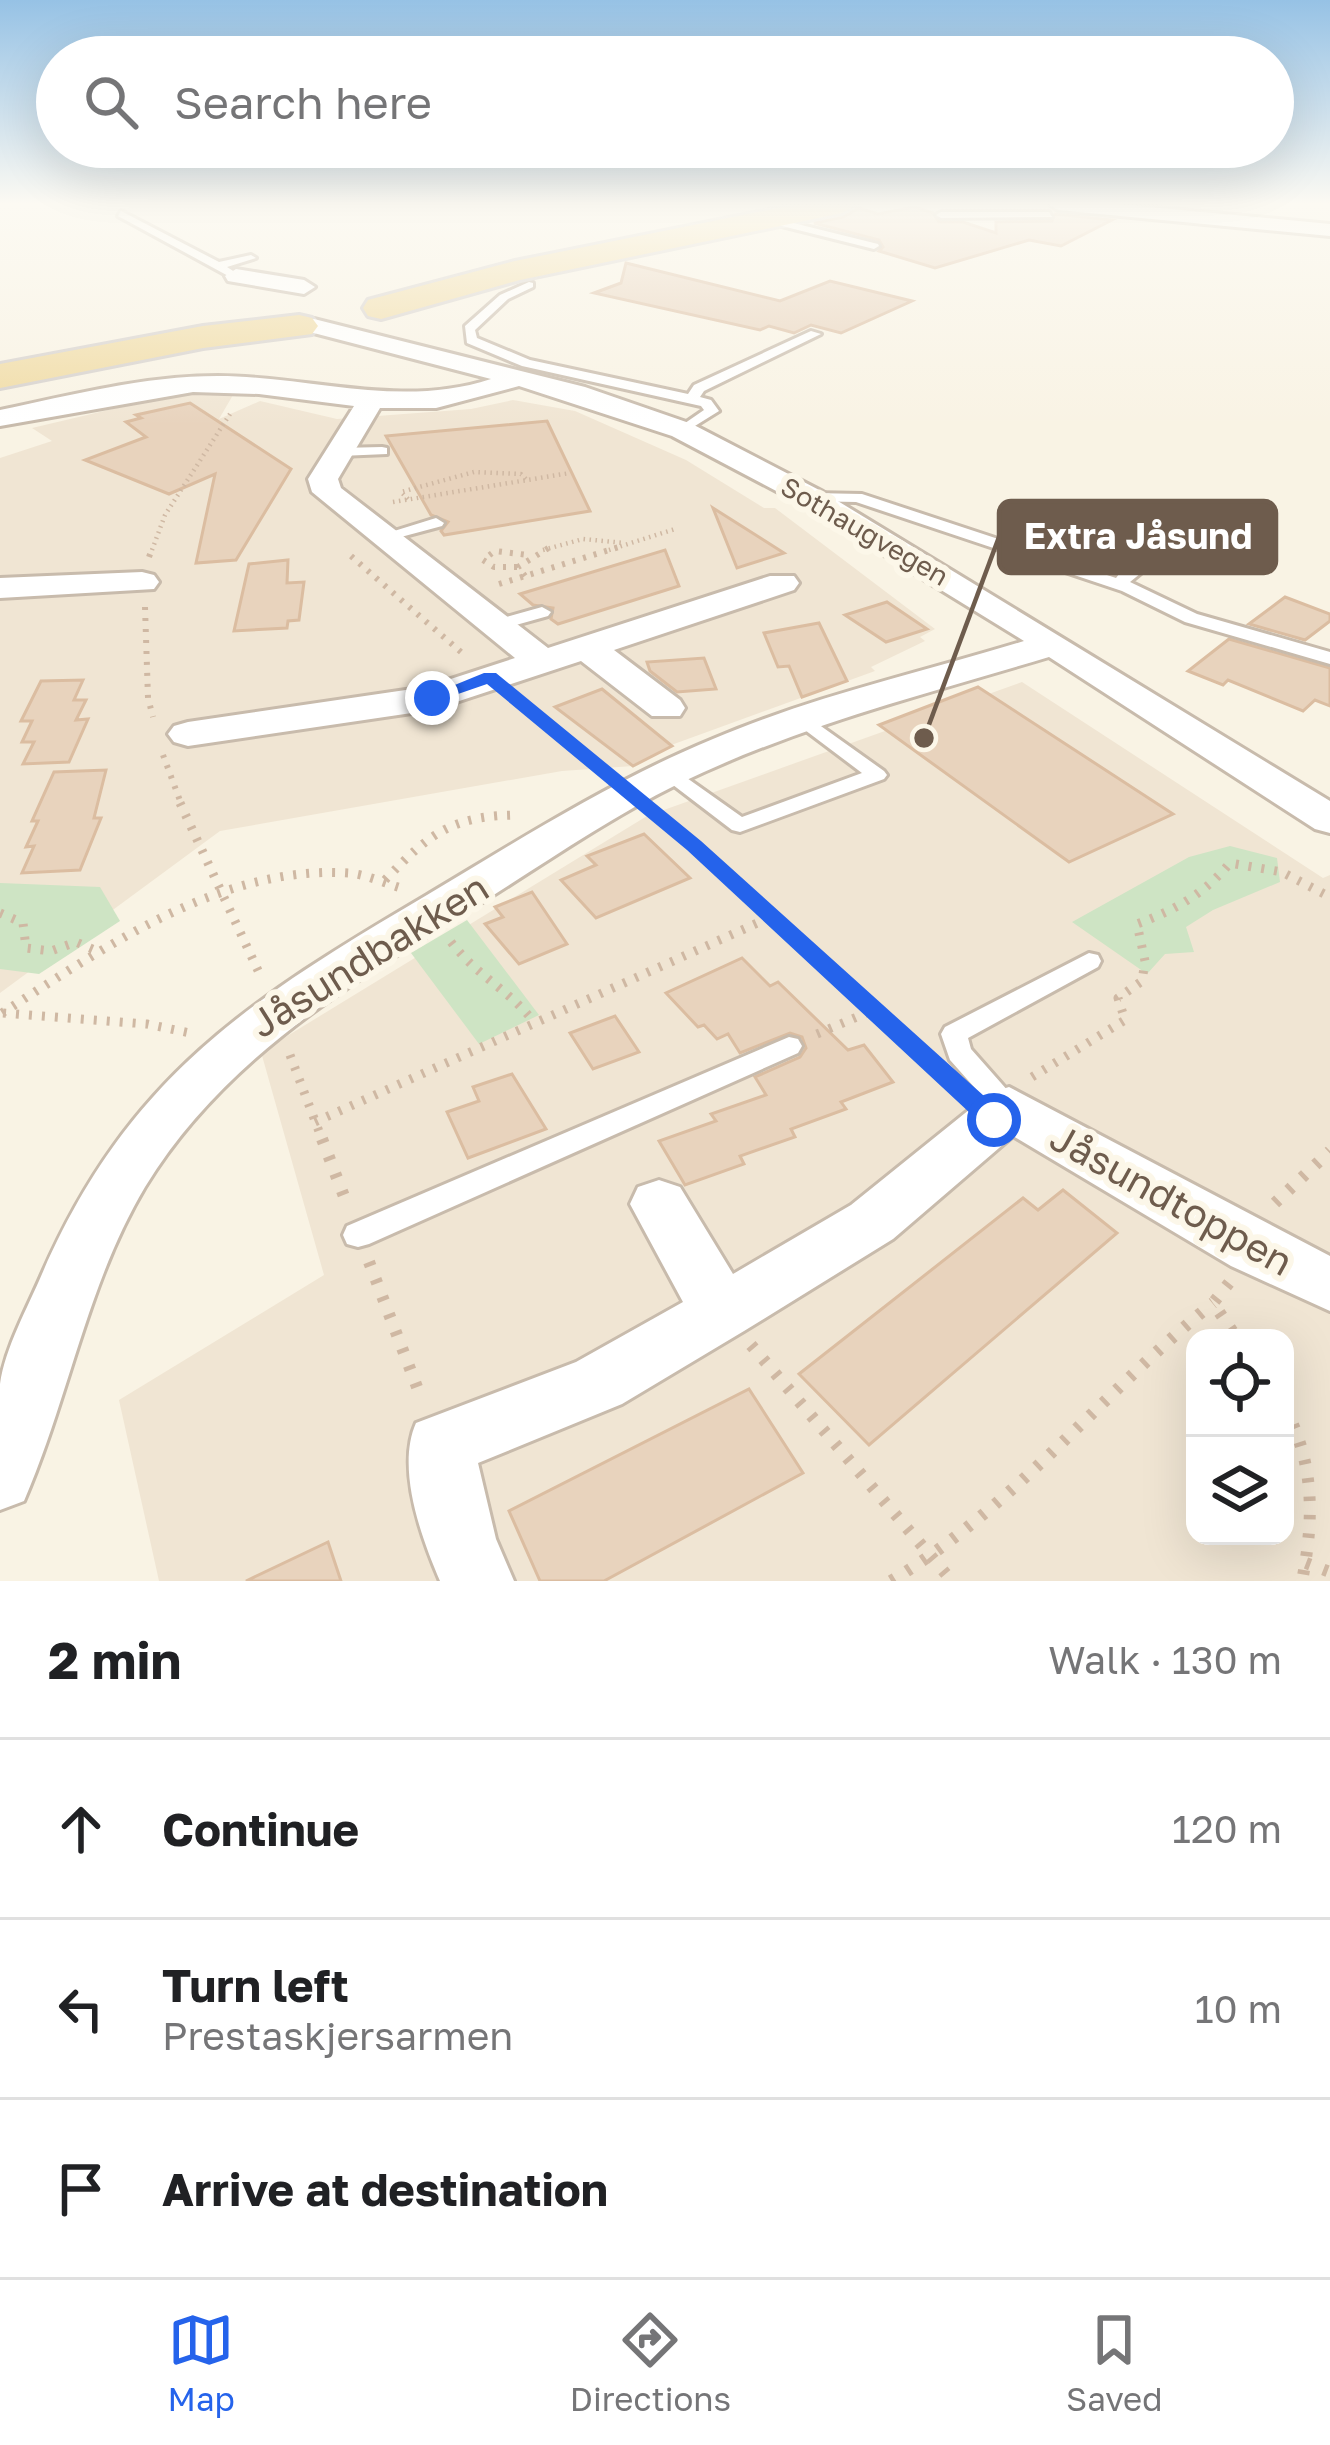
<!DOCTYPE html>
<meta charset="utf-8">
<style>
body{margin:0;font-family:"Golos Text",sans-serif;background:#f2f2f2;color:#202124}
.controls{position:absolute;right:36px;bottom:36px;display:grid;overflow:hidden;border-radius:24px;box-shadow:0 12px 48px #0002}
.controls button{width:108px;height:108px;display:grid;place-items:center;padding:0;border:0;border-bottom:3px solid #e0e0e0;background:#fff;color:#202124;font:60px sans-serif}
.stop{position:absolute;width:36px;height:36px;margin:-27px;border:9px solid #2563eb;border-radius:50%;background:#fff}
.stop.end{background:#2563eb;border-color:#fff;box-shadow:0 3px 12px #0008}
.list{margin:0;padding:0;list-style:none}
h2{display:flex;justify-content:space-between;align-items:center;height:156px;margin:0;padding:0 48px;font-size:51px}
h2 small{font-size:39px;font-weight:400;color:#757577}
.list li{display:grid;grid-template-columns:78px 1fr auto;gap:36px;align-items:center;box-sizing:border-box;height:180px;padding:0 48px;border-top:3px solid #e0e0e0}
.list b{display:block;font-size:45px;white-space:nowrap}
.list p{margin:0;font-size:39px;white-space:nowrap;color:#757577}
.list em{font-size:39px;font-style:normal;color:#757577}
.icon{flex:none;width:66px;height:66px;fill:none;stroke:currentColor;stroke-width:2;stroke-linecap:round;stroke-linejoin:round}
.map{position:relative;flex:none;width:1330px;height:1581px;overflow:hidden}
.search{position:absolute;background:#fff;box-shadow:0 12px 48px #0002;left:36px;right:36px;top:36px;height:132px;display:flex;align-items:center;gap:30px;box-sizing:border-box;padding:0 42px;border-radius:66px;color:#757577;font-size:45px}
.sheet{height:696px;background:#fff}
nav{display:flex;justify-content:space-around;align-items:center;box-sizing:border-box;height:168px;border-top:3px solid #e0e0e0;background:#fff;font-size:33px;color:#757577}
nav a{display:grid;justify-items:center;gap:6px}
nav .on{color:#2563eb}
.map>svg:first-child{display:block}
.residential{fill:#f0e5d3;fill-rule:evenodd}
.green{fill:#cee4c4}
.building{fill:#e8d3bd;stroke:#dbbda1;stroke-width:3}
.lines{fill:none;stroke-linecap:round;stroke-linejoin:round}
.service-casing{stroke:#c8bbac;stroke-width:6}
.minor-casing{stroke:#c8bbac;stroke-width:6}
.primary-casing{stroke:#d6d1cd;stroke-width:6}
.path-far3{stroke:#cfb8a3;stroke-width:4.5;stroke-dasharray:1.5 4.5;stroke-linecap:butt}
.path-far2{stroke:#cfb8a3;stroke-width:6;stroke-dasharray:3 8;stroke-linecap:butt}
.path-far1{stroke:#cfb8a3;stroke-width:9;stroke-dasharray:3 10;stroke-linecap:butt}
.path{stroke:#cfb8a3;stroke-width:12;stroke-dasharray:4.5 14;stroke-linecap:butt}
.service{fill:#fff;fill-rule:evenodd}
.minor{fill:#fff;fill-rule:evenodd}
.primary{fill:#f0dba4;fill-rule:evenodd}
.route{fill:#2563eb}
.labels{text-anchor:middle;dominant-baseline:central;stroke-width:12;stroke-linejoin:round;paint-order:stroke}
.far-street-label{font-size:27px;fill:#6e5c4d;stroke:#fcf7e9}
.near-street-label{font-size:39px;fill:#6e5c4d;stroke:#fcf7e9}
.leader{fill:none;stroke:#6e5c4d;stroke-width:4.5}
.callout-dot{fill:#6e5c4d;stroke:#fcf7e9;stroke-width:4.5}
.callout{fill:#6e5c4d;stroke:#6e5c4d;stroke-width:4.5}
.callout-label{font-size:36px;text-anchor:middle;font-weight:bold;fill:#fff}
</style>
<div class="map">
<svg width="1330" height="1581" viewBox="0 0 1330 1581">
<rect width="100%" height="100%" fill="#f9f3e4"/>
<g class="residential">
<polygon points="176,394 233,395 219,419 260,401 337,419 471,409 513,400 575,411 686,460 764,508 775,508 935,629 920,637 925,641 871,667 875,671 674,744 633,766 562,771 220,831 0,993 0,458 52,441 32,428"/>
<path d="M 1022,682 L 1323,878 L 1330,875 L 1330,1581 L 159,1581 L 119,1400 L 324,1275 L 261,1052 L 647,816 ZM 1195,1338 L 1285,1338 L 1285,1536 L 1195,1536 Z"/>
</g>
<g class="green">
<polygon points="1230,846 1277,858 1280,882 1213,910 1186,927 1194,952 1165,954 1147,974 1072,922 1189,857"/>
<polygon points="0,883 100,887 120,921 39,974 0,969"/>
<polygon points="467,920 539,1015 479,1044 411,953"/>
</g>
<g class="building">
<polygon points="914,207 933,213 939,222 963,222 996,233 996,222 1052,221 1055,214 1112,220 1061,246 1029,240 935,268 879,251 883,247 879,240 814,223 843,217 859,208 878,214"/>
<polygon points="626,263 780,301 830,281 912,301 841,333 811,325 794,333 769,326 760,330 594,293 621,283"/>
<polygon points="190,403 291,469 236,560 196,563 215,474 169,494 85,460 146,437 126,422 141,418 136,415"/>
<polygon points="547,421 590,511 444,535 441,531 448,522 431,515 386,436"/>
<polygon points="713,508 784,553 737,568"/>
<polygon points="665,550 679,586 558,624 551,619 553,608 533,605 520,594"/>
<polygon points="288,560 287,583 304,582 299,620 288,621 287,628 234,631 249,564"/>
<polygon points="1285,597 1330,614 1330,621 1305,640 1249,624"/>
<polygon points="887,602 927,629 886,642 845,615"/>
<polygon points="819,623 847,681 802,697 789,666 778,667 764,633"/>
<polygon points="1229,639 1330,668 1330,706 1315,700 1303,711 1228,680 1223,685 1188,671"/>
<polygon points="704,658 716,689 677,692 650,671 647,662"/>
<polygon points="83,680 74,700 86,700 76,720 88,719 69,762 23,764 34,742 22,742 32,721 21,721 41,681"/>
<polygon points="978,687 1173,814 1069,862 879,725"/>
<polygon points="602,689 672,746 633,766 555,707"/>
<polygon points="106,770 94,818 101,818 80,870 22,873 34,846 26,847 38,821 32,821 54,772"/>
<polygon points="644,834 690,878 596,918 561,880 596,865 587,856"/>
<polygon points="532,892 567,944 519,964 485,924 503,917 495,907"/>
<polygon points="742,958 770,986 778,982 848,1050 864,1045 893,1082 841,1102 846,1109 791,1129 795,1137 740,1156 744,1164 685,1185 659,1141 716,1121 711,1114 766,1095 755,1077 800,1057 806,1048 802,1037 790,1033 740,1053 728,1034 717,1039 704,1025 698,1027 666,993"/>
<polygon points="615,1016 639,1052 593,1069 570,1033"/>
<polygon points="512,1074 546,1129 468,1158 447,1112 479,1101 473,1087"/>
<polygon points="1063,1190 1117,1233 869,1445 799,1374 1023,1198 1038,1210"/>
<polygon points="749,1389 803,1473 604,1581 540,1581 509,1511"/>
<polygon points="328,1542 341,1581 246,1581"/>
</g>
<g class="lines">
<defs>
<g id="service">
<polygon points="121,211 219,262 251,255 256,258 227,267 241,276 232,278 118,216"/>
<polygon points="1049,212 1052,217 941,218 936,215 941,212"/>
<polygon points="769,217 878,244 879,246 874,249 766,222"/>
<polygon points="529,282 533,283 533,287 508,299 475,330 477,338 530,360 688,394 694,385 811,331 821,334 704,391 700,397 711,400 719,411 682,434 675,430 704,410 701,406 522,366 467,343 465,326 500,295"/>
<polygon points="382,447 387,448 387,454 340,456 333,452 340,448"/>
<path d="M 812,493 L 862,494 L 1116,578 C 1132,556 1159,547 1186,549 L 1186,555 L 1152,564 L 1130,582 L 1197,614 L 1330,652 L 1330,664 L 1185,622 L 1122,591 L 856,502 L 807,501 L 807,495 Z"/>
<polygon points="436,518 444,523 442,526 386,541 378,536"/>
<polygon points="542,607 551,612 548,616 498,630 489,625 492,621"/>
<polygon points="804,714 884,771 887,775 884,779 740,832 732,830 660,775 663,771 677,771 742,817 862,773 797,724 794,720 797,716"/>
<polygon points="1089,953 1098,955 1101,961 1098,967 968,1038 971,1049 1023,1108 1019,1115 1009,1118 999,1115 950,1060 941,1034 945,1027"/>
<polygon points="789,1037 798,1039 802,1046 798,1053 369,1244 358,1247 347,1244 343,1235 347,1226"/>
</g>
<g id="minor">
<polygon points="1049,204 1117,204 1330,224 1330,236 1058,210"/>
<polygon points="236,269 304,280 315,287 304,294 228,281 225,276"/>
<path d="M 314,319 L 585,387 L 692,424 L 823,492 L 1330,801 L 1330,833 L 1315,829 L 1049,657 C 922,695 798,726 678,784 C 599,823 528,875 452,921 C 336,992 218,1067 145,1187 C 87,1284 69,1397 24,1501 L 0,1510 C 0,1469 0,1424 0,1384 C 5,1348 28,1307 42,1274 C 128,1077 249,1000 427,895 C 521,839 611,781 713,739 C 814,696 919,673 1024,641 L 801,504 L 672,436 L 519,386 L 436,408 L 380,408 L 338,479 L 341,488 L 548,648 L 770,576 L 794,576 L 799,583 L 794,590 L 614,650 L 680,700 L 685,708 L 680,716 L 652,716 L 581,661 L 432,710 L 188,746 L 174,742 L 168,734 L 174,726 L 188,722 L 426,687 L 515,658 L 312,492 L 308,479 L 354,406 L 259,394 L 193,392 L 0,426 L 0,410 C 72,395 144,376 218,376 C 310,376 400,409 491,379 L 306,331 L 306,321 Z"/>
<polygon points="142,572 154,575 159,582 154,589 0,598 0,578"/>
<path d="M 1009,1087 L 1330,1256 L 1330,1311 L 1231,1266 L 1013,1136 L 893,1239 L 744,1331 L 622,1404 L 478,1463 L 496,1539 L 514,1581 L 440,1581 C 421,1537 396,1468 416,1423 L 576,1362 L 683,1302 L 630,1204 L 638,1187 L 659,1180 L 680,1187 L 733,1274 L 851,1205 L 990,1093 Z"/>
</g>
<g id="primary">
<polygon points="798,204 857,204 842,213 520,280 381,319 368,316 363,308 368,300 515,261"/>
<polygon points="299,315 312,318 318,326 312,334 203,348 0,388 0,364 203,326"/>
</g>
</defs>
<use href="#service" class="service-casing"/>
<use href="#minor" class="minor-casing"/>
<use href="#primary" class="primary-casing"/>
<g class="path-far3">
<polyline points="408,499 401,492 474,472 521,474 526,479"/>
<polyline points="393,502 570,473"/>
<polyline points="152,550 165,515 230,414"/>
<polyline points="543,550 583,539 624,543"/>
<polyline points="609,550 675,529"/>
</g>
<g class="path-far2">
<polyline points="351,556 462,653"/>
<polyline points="149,557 153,547"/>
<polyline points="517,567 494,567 483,560 495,551 528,555"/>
<polyline points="525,576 518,567 550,547"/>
<polyline points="499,584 619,547"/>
<polyline points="145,607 148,698 153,717"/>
<polyline points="520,700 606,770"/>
<polyline points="163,755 182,806"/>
</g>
<g class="path-far1">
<polyline points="180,803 261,977"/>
<polyline points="658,815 927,1059"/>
<path d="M 385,880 C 430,833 453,815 520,815"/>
<polyline points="0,913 23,923 26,948 51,951 76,942 97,951"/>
<path d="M 451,942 C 479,978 506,987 534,1022"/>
<path d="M 2,1013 C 104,948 221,865 348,873 C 365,874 384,883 401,888"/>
<polyline points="3,1013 147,1024 190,1033"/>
<polyline points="817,1034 871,1011"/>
<polyline points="290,1055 323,1142"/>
<path d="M 1032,1077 L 1125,1020 L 1118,998 L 1142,981 L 1145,961 L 1137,924 C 1175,910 1204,894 1230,863 L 1282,872 L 1330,897"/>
<polyline points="315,1122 773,916"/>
</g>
<g class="path">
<polyline points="322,1139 347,1204"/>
<polyline points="1275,1203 1330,1151"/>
<polyline points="369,1262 422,1400"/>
<polyline points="1229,1283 1213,1303 1237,1338"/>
<polyline points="751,1345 952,1581"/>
<path d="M 1285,1408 C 1315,1464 1314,1520 1302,1581"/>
<polyline points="1306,1563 1330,1572"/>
<path d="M 891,1581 C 1014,1507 1103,1392 1213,1303"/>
</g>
<use href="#service" class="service"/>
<use href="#minor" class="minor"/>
<use href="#primary" class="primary"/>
</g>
<linearGradient id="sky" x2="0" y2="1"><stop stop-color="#96c2e5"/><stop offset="0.48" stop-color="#fcfaf3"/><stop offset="1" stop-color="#fcfaf3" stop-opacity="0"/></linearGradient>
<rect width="1330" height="425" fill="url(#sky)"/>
<polygon class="route" points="484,673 496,673 701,841 1004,1114 1007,1120 1004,1127 985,1127 687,850 487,684 432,703 423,698"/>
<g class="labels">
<g class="far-street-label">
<text transform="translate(865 531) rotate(30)">Sothaugvegen</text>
</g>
<g class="near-street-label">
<text transform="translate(369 955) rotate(-32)">Jåsundbakken</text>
<text transform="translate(1172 1199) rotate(29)">Jåsundtoppen</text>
</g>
</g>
<path class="leader" d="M924 738L999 537"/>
<circle class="callout-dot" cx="924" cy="738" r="12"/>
<rect class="callout" x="999" y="501" width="277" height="72" rx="12"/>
<g class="callout-label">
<text x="1138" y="549">Extra Jåsund</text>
</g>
</svg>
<div class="controls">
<button><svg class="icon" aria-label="locate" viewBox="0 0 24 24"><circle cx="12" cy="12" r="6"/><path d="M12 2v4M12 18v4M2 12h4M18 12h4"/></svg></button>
<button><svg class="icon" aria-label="layers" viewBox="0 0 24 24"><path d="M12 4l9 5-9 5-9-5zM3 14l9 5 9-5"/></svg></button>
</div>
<div class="stop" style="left:994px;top:1120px"></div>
<div class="stop end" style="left:432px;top:698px"></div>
<div class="search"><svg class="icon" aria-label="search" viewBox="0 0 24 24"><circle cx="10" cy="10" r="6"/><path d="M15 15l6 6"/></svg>Search here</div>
</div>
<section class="sheet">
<h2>2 min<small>Walk · 130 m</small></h2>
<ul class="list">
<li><svg class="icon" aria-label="ahead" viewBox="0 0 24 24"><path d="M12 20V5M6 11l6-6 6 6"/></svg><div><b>Continue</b></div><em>120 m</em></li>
<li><svg class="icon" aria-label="left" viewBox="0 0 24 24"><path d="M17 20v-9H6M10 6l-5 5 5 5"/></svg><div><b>Turn left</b><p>Prestaskjersarmen</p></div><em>10 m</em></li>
<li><svg class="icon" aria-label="arrive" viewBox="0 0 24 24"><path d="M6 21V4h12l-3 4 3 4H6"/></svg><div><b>Arrive at destination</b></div></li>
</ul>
</section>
<nav>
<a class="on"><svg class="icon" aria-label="map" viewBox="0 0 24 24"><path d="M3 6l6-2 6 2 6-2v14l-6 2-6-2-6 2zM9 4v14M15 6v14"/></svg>Map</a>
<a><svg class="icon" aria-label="directions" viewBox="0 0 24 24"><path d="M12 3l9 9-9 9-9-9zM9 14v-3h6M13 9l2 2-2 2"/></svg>Directions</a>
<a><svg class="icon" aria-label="saved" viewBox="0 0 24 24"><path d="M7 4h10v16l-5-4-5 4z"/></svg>Saved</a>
</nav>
